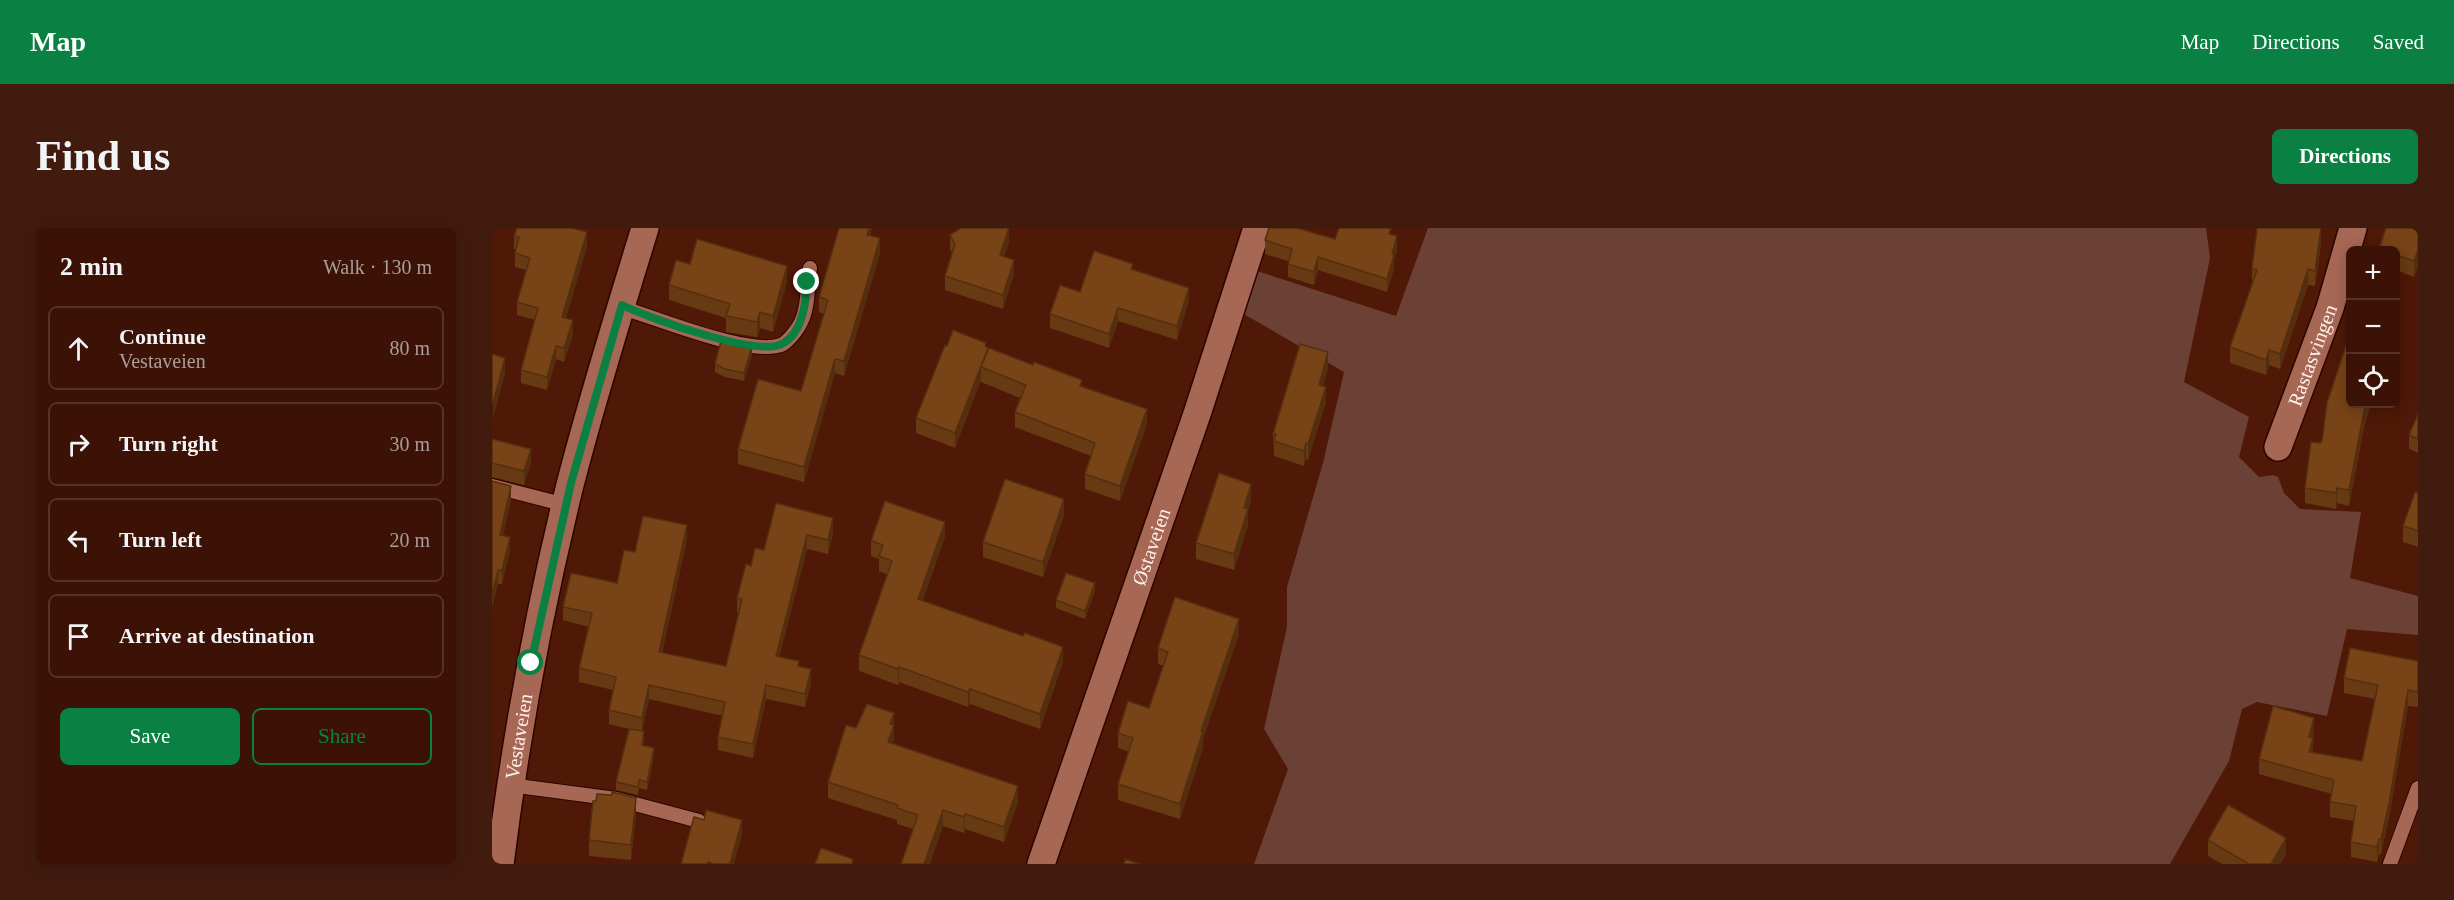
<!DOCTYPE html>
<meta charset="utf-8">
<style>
body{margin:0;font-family:Georgia,serif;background:#421b0f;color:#f1f3f6}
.controls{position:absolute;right:18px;top:18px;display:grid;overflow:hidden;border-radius:9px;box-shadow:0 3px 15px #0003}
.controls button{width:54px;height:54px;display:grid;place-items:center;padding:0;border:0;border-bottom:2px solid #543227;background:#3b1205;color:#f1f3f6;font:30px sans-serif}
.stop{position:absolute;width:18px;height:18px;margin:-14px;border:4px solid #0b8043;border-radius:50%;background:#fff}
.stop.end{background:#0b8043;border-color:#fff;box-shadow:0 2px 6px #0008}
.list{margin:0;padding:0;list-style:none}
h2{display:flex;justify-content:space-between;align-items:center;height:78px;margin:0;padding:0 24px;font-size:26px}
h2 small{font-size:20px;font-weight:400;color:#ac9e9a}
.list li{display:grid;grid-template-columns:39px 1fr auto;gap:18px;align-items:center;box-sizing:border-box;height:84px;margin:0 12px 12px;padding:0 12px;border:2px solid #543227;border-radius:9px}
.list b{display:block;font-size:22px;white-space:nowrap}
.list p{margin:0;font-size:20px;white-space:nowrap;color:#ac9e9a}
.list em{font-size:20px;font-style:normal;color:#ac9e9a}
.actions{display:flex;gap:12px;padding:18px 24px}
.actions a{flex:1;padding:14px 0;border:2px solid #0b8043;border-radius:9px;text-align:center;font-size:21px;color:#0b8043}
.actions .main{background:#0b8043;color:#fff}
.icon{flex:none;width:33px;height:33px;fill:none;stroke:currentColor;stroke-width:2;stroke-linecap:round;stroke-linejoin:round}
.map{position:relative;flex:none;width:1926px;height:636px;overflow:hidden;border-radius:9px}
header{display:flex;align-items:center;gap:36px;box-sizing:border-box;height:84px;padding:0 30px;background:#0b8043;color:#fff}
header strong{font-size:28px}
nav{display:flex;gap:33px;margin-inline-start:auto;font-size:21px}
.intro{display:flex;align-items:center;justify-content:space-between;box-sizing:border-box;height:144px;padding:0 36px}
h1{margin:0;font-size:42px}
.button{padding:15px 27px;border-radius:9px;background:#0b8043;color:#fff;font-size:21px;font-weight:700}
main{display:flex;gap:36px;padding:0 36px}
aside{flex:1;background:#3b1205;border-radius:9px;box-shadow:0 3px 15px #0003}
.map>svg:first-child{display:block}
.green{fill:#6c4135}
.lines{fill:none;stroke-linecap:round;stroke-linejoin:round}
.service-casing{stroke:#2d0500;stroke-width:16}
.minor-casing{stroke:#2d0500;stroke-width:30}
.service{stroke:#a76755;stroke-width:14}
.minor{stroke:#a76755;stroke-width:27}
.wall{fill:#673a13}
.shaded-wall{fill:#542f0f}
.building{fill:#784316;stroke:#542f0f;stroke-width:1.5}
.route{stroke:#0b8043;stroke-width:8}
.labels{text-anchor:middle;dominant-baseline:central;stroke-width:4.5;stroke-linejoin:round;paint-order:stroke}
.street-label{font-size:20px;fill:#feefeb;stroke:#250d06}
</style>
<header>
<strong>Map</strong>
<nav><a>Map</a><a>Directions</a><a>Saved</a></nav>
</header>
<div class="intro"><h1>Find us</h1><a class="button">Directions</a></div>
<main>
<aside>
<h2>2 min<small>Walk · 130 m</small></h2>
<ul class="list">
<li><svg class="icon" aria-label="ahead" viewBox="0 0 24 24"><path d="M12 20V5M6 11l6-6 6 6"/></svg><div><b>Continue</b><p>Vestaveien</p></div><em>80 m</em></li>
<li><svg class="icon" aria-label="right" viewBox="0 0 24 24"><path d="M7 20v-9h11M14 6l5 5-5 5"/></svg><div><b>Turn right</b></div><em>30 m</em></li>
<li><svg class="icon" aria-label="left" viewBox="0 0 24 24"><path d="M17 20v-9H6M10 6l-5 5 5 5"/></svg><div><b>Turn left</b></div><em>20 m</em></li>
<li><svg class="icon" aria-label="arrive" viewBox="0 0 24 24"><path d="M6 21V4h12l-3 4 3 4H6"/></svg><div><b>Arrive at destination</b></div></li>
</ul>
<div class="actions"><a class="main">Save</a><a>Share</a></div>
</aside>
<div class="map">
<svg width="1926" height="636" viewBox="0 0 1926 636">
<rect width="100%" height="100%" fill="#4f1807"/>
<polygon class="green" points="936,0 1714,0 1718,30 1692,154 1757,189 1747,229 1767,249 1781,247 1786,249 1792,265 1808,281 1869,284 1858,350 1926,368 1926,407 1855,401 1835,488 1765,474 1750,481 1737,533 1678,636 762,636 796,541 772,501 795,399 795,359 831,235 852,144 750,85 765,43 904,88"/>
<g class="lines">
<defs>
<g id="service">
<path d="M 130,77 L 143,84 C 172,93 264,130 291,116 C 297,112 306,101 309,94 C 317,79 315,57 318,40"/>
<polyline points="0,258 74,277"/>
<polyline points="18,557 124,571 207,593"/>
<polyline points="1898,636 1926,560"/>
</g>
<g id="minor">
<path id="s1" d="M 1786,219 L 1838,80 L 1861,0"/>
<path id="s2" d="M 8,636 C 24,508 47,382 78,257 C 100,171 127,85 153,0"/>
<path id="s3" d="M 549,636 L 705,186 L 765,0"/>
</g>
</defs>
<use href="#service" class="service-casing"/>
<use href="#minor" class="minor-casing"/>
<use href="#service" class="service"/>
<use href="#minor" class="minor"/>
</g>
<g class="wall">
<polygon points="1926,0 1926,38 1922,49 1904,42 1904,22 1887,22 1887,21"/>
<polygon points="354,1 378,8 388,25 352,148 343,145 312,254 246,236 246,221 309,163 332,86 327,84 327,69"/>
<polygon points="899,6 905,22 902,32 902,40 895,64 826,42 822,57 796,49 796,33 773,26 773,12 843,11"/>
<polygon points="458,7 517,14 512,28 522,46 511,81 453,62 453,48 460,25 458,21"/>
<polygon points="22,8 95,18 74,90 81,106 72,134 64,131 55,162 29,155 29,142 43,92 25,87 25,74 34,42 23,39 23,25 24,22 22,21"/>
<polygon points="1829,16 1823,58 1816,57 1788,141 1777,137 1774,147 1738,135 1738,119 1760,56 1760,41"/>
<polygon points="198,36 295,53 281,104 268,100 265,109 234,104 234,90 177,72 177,57"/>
<polygon points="641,42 697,73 685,112 626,93 617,120 558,100 558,86 588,64"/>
<polygon points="455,118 494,119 590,158 655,196 628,273 593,261 593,246 599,228 523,199 523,184 528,170 489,154 489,152 463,220 424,205 424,190"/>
<polygon points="260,127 252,153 233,149 223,144 223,136"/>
<polygon points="836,140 831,158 834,174 816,232 814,231 812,238 782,228 781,206"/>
<polygon points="1858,176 1879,176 1872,199 1857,278 1845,275 1844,281 1813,275 1813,260 1828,215"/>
<polygon points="1926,186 1926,225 1917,221 1917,207"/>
<polygon points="0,211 39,235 32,257 0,249"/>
<polygon points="0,253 19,272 11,307 18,323 10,356 6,356"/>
<polygon points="1926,265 1926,319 1911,314 1911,298"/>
<polygon points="759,271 756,282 756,297 742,342 704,331 704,315"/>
<polygon points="284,275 341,304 336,326 315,321 287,429 307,438 319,455 313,479 274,471 261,530 226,522 226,509 231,488 157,471 150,503 152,511 151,518 162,528 155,562 147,560 146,567 124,562 124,554 137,501 117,496 117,482 121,462 87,454 87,440 97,399 71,392 71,379 125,355 143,324 195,311 170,425 234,438 247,384 245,384 245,370 259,338 272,322"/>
<polygon points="572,287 551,349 491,329 491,314"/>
<polygon points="453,309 430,373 571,434 548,501 478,476 476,479 407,454 406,457 367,443 367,427 396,347 387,343 387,331 379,328 379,313"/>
<polygon points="603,363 593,391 564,380 564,372"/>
<polygon points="747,406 711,511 711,519 688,591 626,572 626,556 637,524 626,520 626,505 657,480 672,438 666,436 666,420"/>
<polygon points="1926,433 1926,479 1916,478 1897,590 1889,626 1887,626 1885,634 1859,629 1859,614 1862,593 1838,589 1838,574 1840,566 1767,546 1767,531 1822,505 1821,510 1821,524 1870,533 1883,471 1852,465 1852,450"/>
<polygon points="402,485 402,512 401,515 526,574 512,614 473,601 472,605 451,598 421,601 405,596 405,592 336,570 336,554"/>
<polygon points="104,573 144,586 139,632 97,628 97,612"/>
<polygon points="1716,612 1794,626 1788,636 1730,636 1716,628"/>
</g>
<g class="shaded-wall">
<polygon points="377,0 380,0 375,22 375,7"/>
<polygon points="517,0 517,14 508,41 508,27"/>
<polygon points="1829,0 1829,16 1823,58 1823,43"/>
<polygon points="95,4 95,18 70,103 70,89"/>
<polygon points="905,8 905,22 902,32 902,40 895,64 895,51 900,26"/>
<polygon points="388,10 388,25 352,148 352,133"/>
<polygon points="1926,22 1926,38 1922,49 1922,33"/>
<polygon points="826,29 826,42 822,57 822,44"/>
<polygon points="522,32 522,46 511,81 511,67"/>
<polygon points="295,38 295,53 281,104 281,88"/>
<polygon points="1816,41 1816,57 1788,141 1788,126"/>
<polygon points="697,60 697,73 685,112 685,98"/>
<polygon points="626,80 626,93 617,120 617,106"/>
<polygon points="268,84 268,100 265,109 265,94"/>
<polygon points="81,92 81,106 72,134 72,120"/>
<polygon points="494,115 494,125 489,139 489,152 463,220 463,205"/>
<polygon points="64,118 64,131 55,162 55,149"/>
<polygon points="260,119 260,127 252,153 252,145"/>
<polygon points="1777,122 1777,137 1774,147 1774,132"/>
<polygon points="836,124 836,140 827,172 827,157"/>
<polygon points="13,130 13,145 1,191 1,175"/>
<polygon points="343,131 343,145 312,254 312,239"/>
<polygon points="834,159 834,174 816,232 816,216"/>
<polygon points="1874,176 1879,176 1872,199 1857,278 1857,262 1872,183"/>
<polygon points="655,181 655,196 628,273 628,258"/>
<polygon points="814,215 814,231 812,238 812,223"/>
<polygon points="39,221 39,235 32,257 32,243"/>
<polygon points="759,256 759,271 756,282 756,297 742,342 742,326 752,280"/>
<polygon points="19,258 19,272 8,321 8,307"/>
<polygon points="1845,260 1845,275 1844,281 1844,265"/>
<polygon points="572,271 572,287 551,349 551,334"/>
<polygon points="341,290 341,304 336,326 336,312"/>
<polygon points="453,294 453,309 426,387 426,371"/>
<polygon points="195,297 195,311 167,438 167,424"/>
<polygon points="315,307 315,321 284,442 284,428"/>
<polygon points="18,309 18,323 10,356 10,342"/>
<polygon points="6,342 6,356 0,381 0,367"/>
<polygon points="603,355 603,363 593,391 593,383"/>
<polygon points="747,391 747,406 711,511 711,519 688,591 688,576 709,503"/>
<polygon points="571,419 571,434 548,501 548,486"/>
<polygon points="407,439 407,454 406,457 406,441"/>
<polygon points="319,441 319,455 313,479 313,466"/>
<polygon points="157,457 157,471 150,504 150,490"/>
<polygon points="274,457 274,471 261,530 261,516"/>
<polygon points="478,461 478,476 476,479 476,464"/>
<polygon points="1916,462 1916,478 1897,590 1889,626 1889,611"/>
<polygon points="402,485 402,512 396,529 396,514 398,496"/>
<polygon points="1822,490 1821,526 1817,539 1817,509"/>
<polygon points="162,520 162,528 155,562 155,554"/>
<polygon points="526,558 526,574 512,614 512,599"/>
<polygon points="144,570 144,586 139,632 139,617"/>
<polygon points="451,582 451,598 438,636 432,636"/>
<polygon points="473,586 473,601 472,605 472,589"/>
<polygon points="250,592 250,607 242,636 238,636"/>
<polygon points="1794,610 1794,626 1788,636 1779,636"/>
<polygon points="1887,611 1887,626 1885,634 1885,619"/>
</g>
<g class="building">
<polygon points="25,0 80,0 95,4 70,89 81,92 72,120 64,118 55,149 29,142 46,80 25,74 38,30 23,25 27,9 22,8"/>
<polygon points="347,0 377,0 375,7 388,10 352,133 343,131 312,239 246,221 266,151 309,163 336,72 327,69"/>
<polygon points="469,0 517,0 508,27 522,32 511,67 453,48 463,16 458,7"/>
<polygon points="777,0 805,0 843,11 847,0 895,0 899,1 897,6 905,8 900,26 902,27 895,51 826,29 822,44 796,36 800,21 773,12"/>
<polygon points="1765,0 1829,0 1823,43 1816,41 1788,126 1777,122 1774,132 1738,119 1765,42 1760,41"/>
<polygon points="1894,0 1926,0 1926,22 1922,33 1904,27 1904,22 1890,22 1887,21"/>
<polygon points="205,11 295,38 281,88 268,84 265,94 234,88 238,76 177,57 184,32 198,36"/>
<polygon points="602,23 641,36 639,41 697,60 685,98 626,80 617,106 558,86 568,57 588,64"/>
<polygon points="461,102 494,115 493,118 496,120 463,205 424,190 453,117 455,118"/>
<polygon points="1858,105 1858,176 1874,176 1872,183 1857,262 1845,260 1844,265 1813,260 1819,214 1828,215 1830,213 1835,175"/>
<polygon points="229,113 260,119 252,145 233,141 223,136"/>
<polygon points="808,116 836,124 827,157 834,159 816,216 814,215 812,223 782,213 784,206 781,206"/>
<polygon points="497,120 541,137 542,134 590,152 588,158 655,181 628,258 593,246 603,215 523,184 534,157 489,139"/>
<polygon points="0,126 13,130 1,175 0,175"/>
<polygon points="1926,186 1926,211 1917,207"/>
<polygon points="0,211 39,221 32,243 0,235"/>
<polygon points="727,245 759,256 752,280 756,281 742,326 704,315"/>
<polygon points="513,251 572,271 551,334 491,314"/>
<polygon points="0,253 19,258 8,307 18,309 10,342 6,342 0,367"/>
<polygon points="1923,264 1926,265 1926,303 1911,298"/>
<polygon points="393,273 453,294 426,371 531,408 533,405 571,419 548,486 478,461 476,464 407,439 406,441 367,427 400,333 387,328 391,317 379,313"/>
<polygon points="284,275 341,290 336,312 315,307 284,428 307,433 306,438 319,441 313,466 274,457 261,516 226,509 233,474 157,457 150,490 117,482 124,449 87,440 100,385 71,379 79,345 125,355 132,322 143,324 151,288 195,297 167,424 234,438 250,371 245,370 254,336 259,338 263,320 272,322"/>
<polygon points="574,345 603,355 593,383 564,372"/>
<polygon points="683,369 747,391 709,503 711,503 688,576 626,556 641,510 626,505 636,473 657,480 676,424 666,420"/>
<polygon points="1858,420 1926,433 1926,464 1916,462 1897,575 1889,611 1887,611 1885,619 1859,614 1864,578 1838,574 1842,552 1767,531 1781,478 1822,490 1817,509 1821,510 1817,524 1870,533 1886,457 1852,450"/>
<polygon points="375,476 402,485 398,496 402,497 396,514 526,558 512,599 473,586 472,589 451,582 432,636 409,636 426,587 405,580 406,577 336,554 354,497 364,500"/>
<polygon points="137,501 152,503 150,517 162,520 155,554 147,552 146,559 124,554"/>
<polygon points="120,564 144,570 139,617 97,612 101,573 104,573 105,566 120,567"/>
<polygon points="1736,577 1794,610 1779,636 1757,636 1716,612"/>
<polygon points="214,582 250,592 238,636 222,636 216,634 215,636 189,636 202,589 212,592"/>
<polygon points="329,620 361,631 360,636 323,636"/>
<polygon points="633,631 648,636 632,636"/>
</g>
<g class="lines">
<path class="route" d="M 39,435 L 79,255 L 130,77 C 157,90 265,129 290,116 C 311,105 314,74 315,54"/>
</g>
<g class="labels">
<g class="street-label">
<text stroke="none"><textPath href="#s1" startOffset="98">Rastasvingen</textPath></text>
<text stroke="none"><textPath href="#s3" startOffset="336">Østaveien</textPath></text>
<text stroke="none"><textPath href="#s2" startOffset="129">Vestaveien</textPath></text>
</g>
</g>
</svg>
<div class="controls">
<button>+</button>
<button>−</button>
<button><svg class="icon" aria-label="locate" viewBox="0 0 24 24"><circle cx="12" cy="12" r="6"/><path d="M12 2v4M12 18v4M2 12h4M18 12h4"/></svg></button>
</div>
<div class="stop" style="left:39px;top:435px"></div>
<div class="stop end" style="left:315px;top:54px"></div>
</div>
</main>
